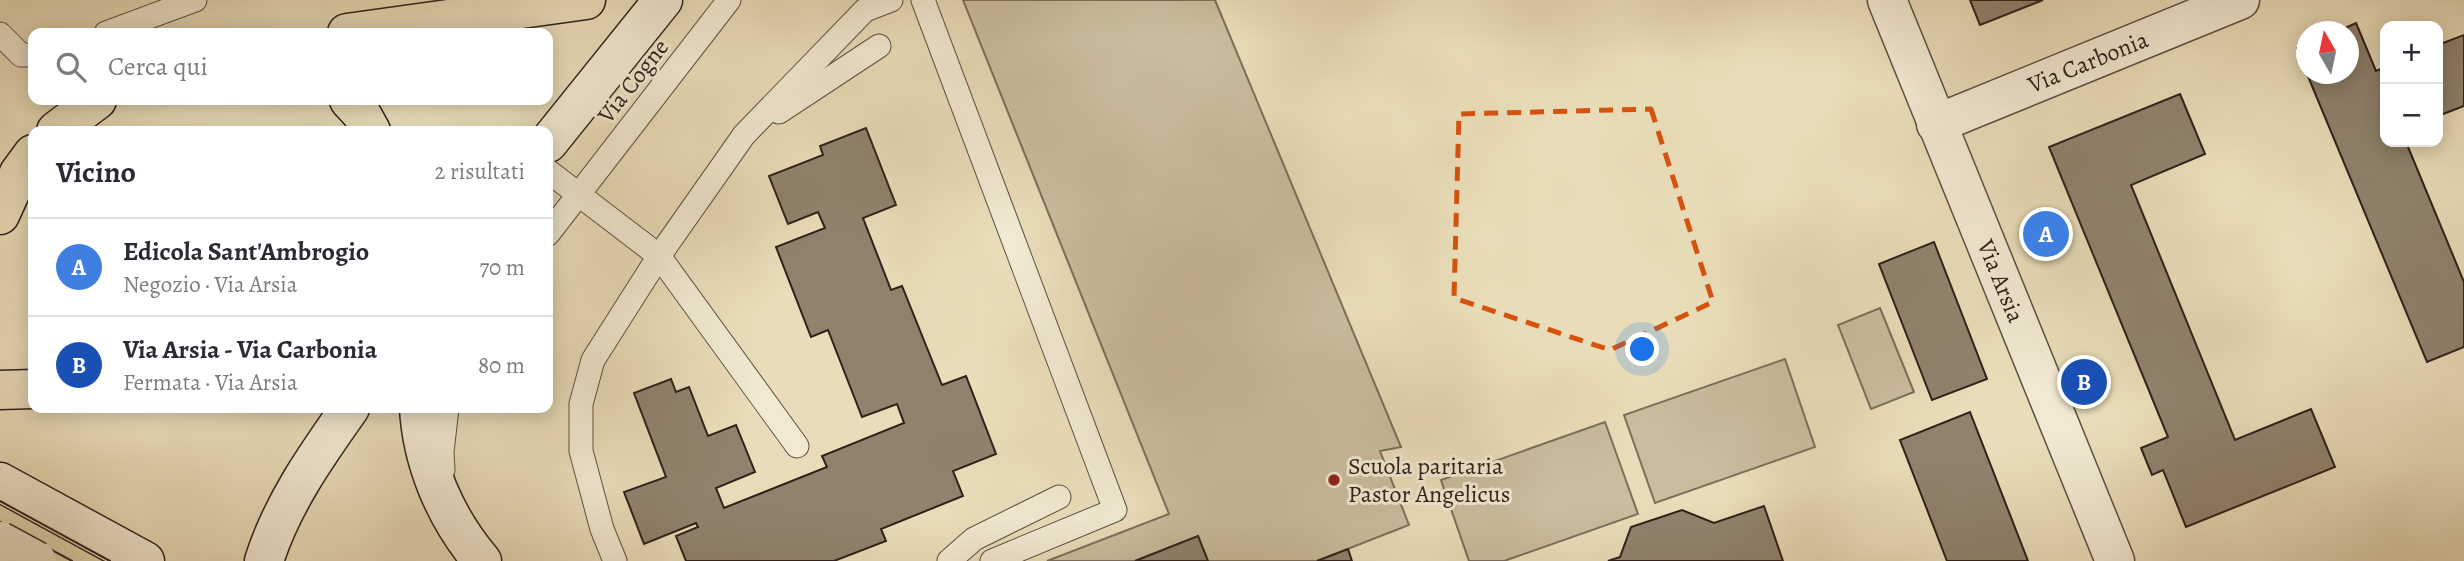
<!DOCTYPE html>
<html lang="it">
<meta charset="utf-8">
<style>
body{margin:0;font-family:Alegreya,serif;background:#f7f7f7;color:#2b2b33}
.controls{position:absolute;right:21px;top:21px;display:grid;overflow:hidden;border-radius:14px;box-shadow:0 4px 18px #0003}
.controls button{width:63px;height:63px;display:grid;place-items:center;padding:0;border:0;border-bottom:2px solid #e1e1e2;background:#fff;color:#2b2b33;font:35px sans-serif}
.compass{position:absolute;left:2296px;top:21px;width:63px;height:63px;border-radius:50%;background:#fff;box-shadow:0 4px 18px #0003;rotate:351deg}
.you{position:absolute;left:1643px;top:350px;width:24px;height:24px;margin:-18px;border:5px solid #fff;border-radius:50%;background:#1a73e8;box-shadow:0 0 0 10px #1a73e833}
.badge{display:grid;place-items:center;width:46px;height:46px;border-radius:50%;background:#2563eb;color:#fff;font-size:23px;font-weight:700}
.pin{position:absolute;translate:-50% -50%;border:4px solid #fff;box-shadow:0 2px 7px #0006}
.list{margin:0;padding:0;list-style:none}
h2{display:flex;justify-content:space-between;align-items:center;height:91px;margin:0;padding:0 28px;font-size:30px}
h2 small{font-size:23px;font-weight:400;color:#7c7c81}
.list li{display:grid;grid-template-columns:46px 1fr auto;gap:21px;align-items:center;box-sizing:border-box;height:98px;padding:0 28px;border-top:2px solid #e1e1e2}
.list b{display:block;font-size:26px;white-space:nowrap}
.list p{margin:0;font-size:23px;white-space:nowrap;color:#7c7c81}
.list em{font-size:23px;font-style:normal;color:#7c7c81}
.icon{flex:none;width:38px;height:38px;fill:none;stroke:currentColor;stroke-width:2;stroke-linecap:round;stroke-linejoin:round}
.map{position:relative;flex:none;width:2464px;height:561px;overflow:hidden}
.search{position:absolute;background:#fff;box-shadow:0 4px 18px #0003;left:28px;top:28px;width:525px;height:77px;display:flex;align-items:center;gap:18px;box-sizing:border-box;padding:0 24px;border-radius:14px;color:#7c7c81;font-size:26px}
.panel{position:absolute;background:#fff;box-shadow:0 4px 18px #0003;left:28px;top:126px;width:525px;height:287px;border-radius:14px}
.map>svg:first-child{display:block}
.green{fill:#c9bd9e;stroke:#7b6f5d;stroke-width:2}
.building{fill:#8f836e;stroke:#2d211c;stroke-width:2}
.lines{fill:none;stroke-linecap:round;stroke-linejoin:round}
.service-casing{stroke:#5c5043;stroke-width:25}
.minor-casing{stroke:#5c5043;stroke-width:41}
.tertiary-casing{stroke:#5c5043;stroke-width:41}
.secondary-casing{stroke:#2d211c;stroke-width:41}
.motorway-casing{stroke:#2d211c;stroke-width:41}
.service{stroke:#f1e9d2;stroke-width:23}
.minor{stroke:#f1e9d2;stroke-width:38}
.tertiary{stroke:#f1e9d2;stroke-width:38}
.secondary{stroke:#f1e9d2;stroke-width:38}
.motorway{stroke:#e9ddb9;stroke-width:38}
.tram{stroke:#2d211c;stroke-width:2}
.secondary-bridge-casing{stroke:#2d211c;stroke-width:41;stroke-linecap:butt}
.secondary-bridge{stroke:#f1e9d2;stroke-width:38}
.marked{fill:none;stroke:#d5530e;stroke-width:5;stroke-dasharray:14 9;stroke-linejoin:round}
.poi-dot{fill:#8f2418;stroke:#f1e9d2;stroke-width:2.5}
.labels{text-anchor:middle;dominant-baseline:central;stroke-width:6;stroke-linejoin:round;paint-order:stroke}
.street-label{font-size:24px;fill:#2d211c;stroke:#f1e9d2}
.poi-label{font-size:24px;fill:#2d211c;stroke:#f1e9d2;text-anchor:start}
</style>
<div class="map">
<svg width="2464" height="561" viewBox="0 0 2464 561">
<rect width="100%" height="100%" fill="#e9ddb9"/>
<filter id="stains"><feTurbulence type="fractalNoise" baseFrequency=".00286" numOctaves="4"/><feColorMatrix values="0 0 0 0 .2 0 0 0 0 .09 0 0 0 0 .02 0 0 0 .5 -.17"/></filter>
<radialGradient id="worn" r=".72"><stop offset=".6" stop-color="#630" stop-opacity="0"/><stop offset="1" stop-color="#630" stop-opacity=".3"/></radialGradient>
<g class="green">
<polygon points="963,0 1215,0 1401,447 1380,451 1409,525 1317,561 1208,561 1198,536 1135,561 1047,561 1169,514"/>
<polygon points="1880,308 1914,392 1871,409 1838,325"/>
<polygon points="1785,359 1815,447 1655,503 1624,415"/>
<polygon points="1605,422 1638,514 1504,561 1469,561 1441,480"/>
</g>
<g class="building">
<polygon points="1970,0 2043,0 1980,25"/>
<polygon points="2356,23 2376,71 2385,67 2385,142 2406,142 2464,282 2464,347 2427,362 2307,74 2348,74 2348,32 2336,32"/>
<polygon points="2464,35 2464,106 2438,116 2438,45"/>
<polygon points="2306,44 2306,71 2297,48"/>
<polygon points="2180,94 2205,154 2131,185 2235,440 2311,409 2335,467 2186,527 2163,470 2152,475 2141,448 2168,437 2049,147"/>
<polygon points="866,128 896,205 863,218 891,290 902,286 942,385 966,376 996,454 953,471 963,496 881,529 886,541 834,561 686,561 676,536 698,527 696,523 644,544 624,492 666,477 634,393 671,379 676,392 689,387 708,436 736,425 755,472 716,488 724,508 827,467 822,456 904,423 897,404 862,417 828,330 811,337 776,247 825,228 818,212 788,224 769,176 823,155 820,146"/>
<polygon points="2049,215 2060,247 2042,254 2031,222"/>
<polygon points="1934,242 1987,379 1932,400 1879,264"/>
<polygon points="1970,412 2028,561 1947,561 1900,440"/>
<polygon points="1764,506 1783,561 1608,561 1620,557 1631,527 1682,510 1714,523"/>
<polygon points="1198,536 1208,561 1135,561"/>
<polygon points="1348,549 1352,561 1317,561"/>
</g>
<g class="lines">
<defs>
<g id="service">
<polyline points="923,0 1115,510 992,561"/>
<polyline points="106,33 195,0"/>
<polyline points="0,34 21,55 33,55"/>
<polyline points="779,112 879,46"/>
<polyline points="548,171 659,256 797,446"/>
<polyline points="548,234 729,0"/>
<polyline points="443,470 442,452 447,408"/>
<polyline points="615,561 602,529 581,451 581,404 593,360 659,256 744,135 865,10 891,0"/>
<polyline points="949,561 974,539 1059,497"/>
</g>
<polyline id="minor" points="1936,124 2240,0"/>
<polyline id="tertiary" points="1887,0 2115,561"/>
<g id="secondary">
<polyline points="548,143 663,0"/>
<path d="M 419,408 C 422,464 446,519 482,561"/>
<polyline points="0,482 145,561"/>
<path d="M 264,561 C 282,504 316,456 350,408"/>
</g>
<g id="motorway">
<polyline points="347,33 586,0"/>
<polyline points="349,100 361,113 371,131"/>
<polyline points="56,131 97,100"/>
<polyline points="0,215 19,173 33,154"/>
<polyline points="0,390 33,389"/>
</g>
</defs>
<use href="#service" class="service-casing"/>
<use href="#minor" class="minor-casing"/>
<use href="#tertiary" class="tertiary-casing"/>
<use href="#secondary" class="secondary-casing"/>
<use href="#motorway" class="motorway-casing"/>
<use href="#service" class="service"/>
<use href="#minor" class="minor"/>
<use href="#tertiary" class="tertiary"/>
<use href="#secondary" class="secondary"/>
<use href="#motorway" class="motorway"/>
<g class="tram">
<polyline points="0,501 110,561"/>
<polyline points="0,522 72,561"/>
</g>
<defs>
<polyline id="secondary-bridge" points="0,541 37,561"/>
</defs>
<use href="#secondary-bridge" class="secondary-bridge-casing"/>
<use href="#secondary-bridge" class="secondary-bridge"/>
</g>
<path class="marked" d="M 1651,109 L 1713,302 L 1610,350 L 1454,298 L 1459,114 Z"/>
<circle class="poi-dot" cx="1334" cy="480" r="7"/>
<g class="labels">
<g class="street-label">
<text transform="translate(2088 62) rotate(-22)">Via Carbonia</text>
<text transform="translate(633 81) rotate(-52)">Via Cogne</text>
<text transform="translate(2001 281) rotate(68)">Via Arsia</text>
</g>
<g class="poi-label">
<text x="1348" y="466">Scuola paritaria<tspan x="1348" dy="28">Pastor Angelicus</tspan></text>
</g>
</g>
<rect width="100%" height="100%" filter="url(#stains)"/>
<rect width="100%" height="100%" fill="url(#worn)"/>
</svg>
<div class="controls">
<button>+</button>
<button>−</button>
</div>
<svg class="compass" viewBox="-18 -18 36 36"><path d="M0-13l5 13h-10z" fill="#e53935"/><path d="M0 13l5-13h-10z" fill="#7c7c81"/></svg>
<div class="you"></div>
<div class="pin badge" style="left:2046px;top:234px;background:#3f7fe0">A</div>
<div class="pin badge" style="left:2084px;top:382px;background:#1a4fb4">B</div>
<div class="search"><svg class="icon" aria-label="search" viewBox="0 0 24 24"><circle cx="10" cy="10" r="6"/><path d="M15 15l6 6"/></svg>Cerca qui</div>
<section class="panel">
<h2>Vicino<small>2 risultati</small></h2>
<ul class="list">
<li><span class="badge" style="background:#3f7fe0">A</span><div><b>Edicola Sant'Ambrogio</b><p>Negozio · Via Arsia</p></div><em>70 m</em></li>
<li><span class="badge" style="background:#1a4fb4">B</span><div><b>Via Arsia - Via Carbonia</b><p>Fermata · Via Arsia</p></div><em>80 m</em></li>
</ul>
</section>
</div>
